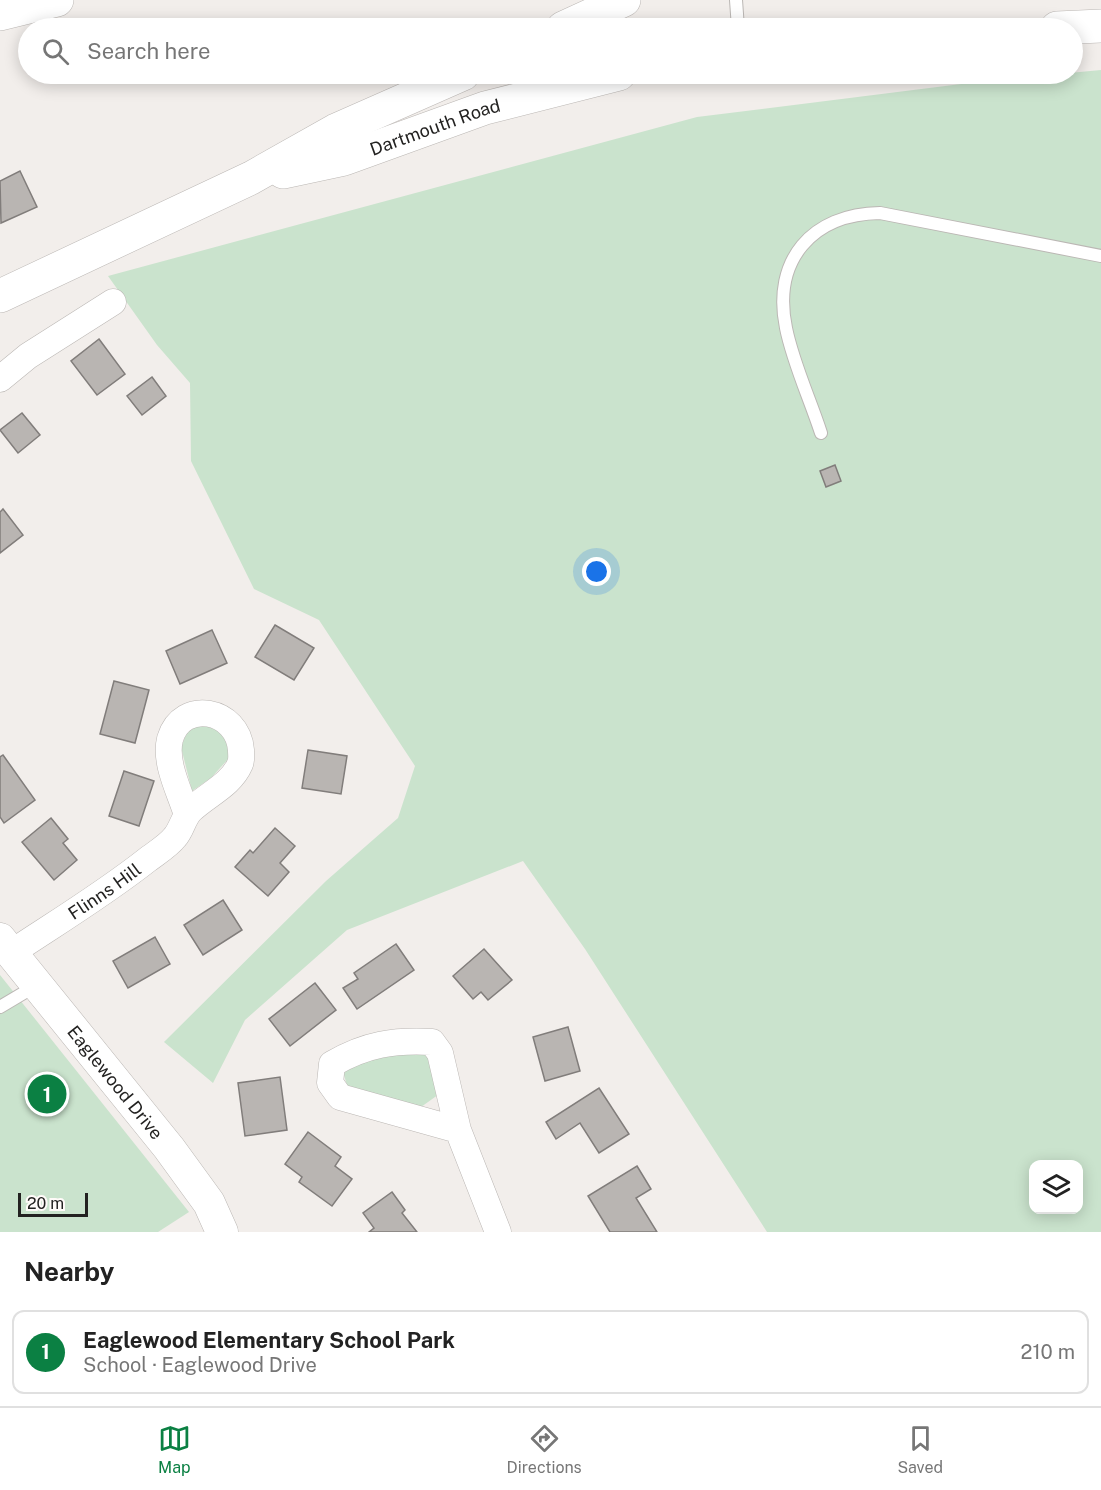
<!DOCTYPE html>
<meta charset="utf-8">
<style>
body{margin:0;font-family:"Public Sans",sans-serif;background:#f6f6f6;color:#222}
.controls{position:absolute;right:18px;bottom:18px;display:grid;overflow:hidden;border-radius:12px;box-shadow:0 3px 15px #0003}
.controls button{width:54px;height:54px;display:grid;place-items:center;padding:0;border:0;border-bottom:2px solid #e0e0e0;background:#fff;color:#222;font:30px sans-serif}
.scale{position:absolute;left:18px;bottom:15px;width:70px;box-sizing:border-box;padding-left:6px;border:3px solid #232221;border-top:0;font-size:16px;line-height:21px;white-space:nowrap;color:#232221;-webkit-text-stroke:4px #fffbf9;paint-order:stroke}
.you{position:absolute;left:597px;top:572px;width:21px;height:21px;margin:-15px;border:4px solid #fff;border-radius:50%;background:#1a73e8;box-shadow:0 0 0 9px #1a73e833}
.badge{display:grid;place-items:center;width:39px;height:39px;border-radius:50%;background:#0b8043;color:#fff;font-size:20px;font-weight:700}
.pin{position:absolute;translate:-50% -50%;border:3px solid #fff;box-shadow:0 2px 6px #0006}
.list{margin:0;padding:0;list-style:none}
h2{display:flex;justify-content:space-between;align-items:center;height:78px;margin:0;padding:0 24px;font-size:26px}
h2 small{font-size:20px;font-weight:400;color:#767676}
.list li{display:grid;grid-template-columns:39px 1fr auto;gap:18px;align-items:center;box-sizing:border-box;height:84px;margin:0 12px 12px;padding:0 12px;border:2px solid #e0e0e0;border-radius:12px}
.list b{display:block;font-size:22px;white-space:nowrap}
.list p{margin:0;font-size:20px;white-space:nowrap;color:#767676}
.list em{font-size:20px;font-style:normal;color:#767676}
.icon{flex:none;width:33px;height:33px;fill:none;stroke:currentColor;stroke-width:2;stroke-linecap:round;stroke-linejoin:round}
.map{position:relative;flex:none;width:1101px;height:1232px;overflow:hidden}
.search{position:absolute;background:#fff;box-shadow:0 3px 15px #0003;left:18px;right:18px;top:18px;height:66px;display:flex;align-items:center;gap:15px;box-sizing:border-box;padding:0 21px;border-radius:33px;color:#767676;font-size:22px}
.sheet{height:174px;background:#fff}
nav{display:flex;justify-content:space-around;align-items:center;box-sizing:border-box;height:84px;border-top:2px solid #e0e0e0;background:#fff;font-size:16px;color:#767676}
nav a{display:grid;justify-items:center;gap:3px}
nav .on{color:#0b8043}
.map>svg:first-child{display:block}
.green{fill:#cae3cd;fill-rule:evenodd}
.building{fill:#b9b5b2;stroke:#817d7b;stroke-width:1.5}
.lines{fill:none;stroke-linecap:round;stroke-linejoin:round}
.service-casing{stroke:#bbb7b4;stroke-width:14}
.minor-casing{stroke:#bbb7b4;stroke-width:27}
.tertiary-casing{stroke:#bbb7b4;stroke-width:33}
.primary-casing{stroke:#bbb7b4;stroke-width:34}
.motorway-casing{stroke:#bbb7b4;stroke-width:34}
.service{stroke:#fff;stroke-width:12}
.minor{stroke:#fff;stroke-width:26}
.tertiary{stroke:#fff;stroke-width:32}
.primary{stroke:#fff;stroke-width:33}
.motorway{stroke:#fff;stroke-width:33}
.labels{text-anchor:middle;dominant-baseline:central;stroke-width:6;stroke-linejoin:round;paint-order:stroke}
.street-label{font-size:18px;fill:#232221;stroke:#fffbf9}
</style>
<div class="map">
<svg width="1101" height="1232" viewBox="0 0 1101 1232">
<rect width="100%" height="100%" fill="#f2eeeb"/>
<g class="green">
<path d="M 1101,70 L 1101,1232 L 767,1232 L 585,949 L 523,861 L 347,930 L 245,1020 L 213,1083 L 164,1042 L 326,881 L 398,818 L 415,766 L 319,620 L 254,589 L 191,461 L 190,383 L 157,345 L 108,276 L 697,117 L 985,81 ZM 1034,1164 L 1078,1164 L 1078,1210 L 1034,1210 Z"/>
<polygon points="210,722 228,740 229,758 211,778 192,791 181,747 188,730"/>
<polygon points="0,975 189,1212 158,1232 0,1232"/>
<polygon points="428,1049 442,1092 421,1107 348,1089 344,1075 346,1064"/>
</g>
<g class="building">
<polygon points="20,171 37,207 1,223 0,181"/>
<polygon points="99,339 125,374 97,395 71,361"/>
<polygon points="152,377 166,396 142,415 127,396"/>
<polygon points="22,413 40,435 18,453 0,430"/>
<polygon points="835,465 841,481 826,487 820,471"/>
<polygon points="3,509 23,535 0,553 0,512"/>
<polygon points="275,625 314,648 294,680 255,657"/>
<polygon points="212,630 227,663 180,684 166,651"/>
<polygon points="114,681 149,690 135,743 100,734"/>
<polygon points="308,750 347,756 341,794 302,788"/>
<polygon points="3,755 35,800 4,823 0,817 0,757"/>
<polygon points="124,771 154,781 139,826 109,816"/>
<polygon points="51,818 68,839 63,843 77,860 54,880 22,842"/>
<polygon points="275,828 295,846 280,863 289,872 268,896 235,867 250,850 253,853"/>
<polygon points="223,900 242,930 203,955 184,925"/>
<polygon points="155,937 170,964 128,988 113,961"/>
<polygon points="396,944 414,970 357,1009 343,988 358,979 354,973"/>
<polygon points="484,949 512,980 488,1000 481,992 473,999 453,976"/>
<polygon points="315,983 336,1010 290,1046 269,1019"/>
<polygon points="568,1027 580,1071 545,1081 533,1037"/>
<polygon points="280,1077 287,1130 245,1136 238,1083"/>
<polygon points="599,1088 629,1134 599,1153 580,1123 556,1139 546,1122"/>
<polygon points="308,1132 341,1157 335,1166 352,1179 332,1206 299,1182 302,1177 285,1164"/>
<polygon points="637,1166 651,1189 636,1198 657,1232 610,1232 588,1196"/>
<polygon points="392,1192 405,1210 402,1213 417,1232 369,1232 374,1228 363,1213"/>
</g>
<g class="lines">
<defs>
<g id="service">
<polyline points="736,0 738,28"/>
<path d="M 821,433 C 810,399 793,363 786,328 C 772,260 812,214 880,213 L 1101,256"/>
<polyline points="0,1007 37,985"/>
</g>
<g id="minor">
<polyline points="0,379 28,356 113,302"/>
<path id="s1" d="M 11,953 C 56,923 104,894 147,860 C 156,853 168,846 175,837 C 182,829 183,818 191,810 C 208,794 231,785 240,764 C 242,759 241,755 241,750 C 238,709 182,698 170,739 C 164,763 180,792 187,815"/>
<path d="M 458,1130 L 340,1097 L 330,1083 L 332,1064 C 366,1044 394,1040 432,1042 L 440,1053 L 458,1130 L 498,1232"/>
</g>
<g id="tertiary">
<path id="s2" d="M 0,939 L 169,1148 L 209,1203 L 222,1232"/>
</g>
<g id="primary">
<polyline points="563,28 624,0"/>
<polyline points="1057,28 1101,26"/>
<path id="s3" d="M 283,172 L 344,159 L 485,108 L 619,74"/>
<polyline points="0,296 251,178 336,130 463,74"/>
</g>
<polyline id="motorway" points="0,14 57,0"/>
</defs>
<use href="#service" class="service-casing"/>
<use href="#minor" class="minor-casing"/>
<use href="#tertiary" class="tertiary-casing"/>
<use href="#primary" class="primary-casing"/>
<use href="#motorway" class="motorway-casing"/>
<use href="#service" class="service"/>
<use href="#minor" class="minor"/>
<use href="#tertiary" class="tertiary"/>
<use href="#primary" class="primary"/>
<use href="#motorway" class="motorway"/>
</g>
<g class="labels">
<g class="street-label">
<text stroke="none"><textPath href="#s3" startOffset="159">Dartmouth Road</textPath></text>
<text stroke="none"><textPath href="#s1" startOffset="112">Flinns Hill</textPath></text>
<text stroke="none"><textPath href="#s2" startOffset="184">Eaglewood Drive</textPath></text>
</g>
</g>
</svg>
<div class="controls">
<button><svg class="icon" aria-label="layers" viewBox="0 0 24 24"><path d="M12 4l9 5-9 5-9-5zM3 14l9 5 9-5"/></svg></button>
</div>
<div class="scale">20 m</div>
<div class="you"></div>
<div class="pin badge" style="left:47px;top:1094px">1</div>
<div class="search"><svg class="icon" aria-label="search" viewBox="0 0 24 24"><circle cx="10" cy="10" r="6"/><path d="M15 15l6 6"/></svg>Search here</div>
</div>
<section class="sheet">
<h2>Nearby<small></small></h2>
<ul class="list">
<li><span class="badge">1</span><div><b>Eaglewood Elementary School Park</b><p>School · Eaglewood Drive</p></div><em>210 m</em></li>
</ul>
</section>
<nav>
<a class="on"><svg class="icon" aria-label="map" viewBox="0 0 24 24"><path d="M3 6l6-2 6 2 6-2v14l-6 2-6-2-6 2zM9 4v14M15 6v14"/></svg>Map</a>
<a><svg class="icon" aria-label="directions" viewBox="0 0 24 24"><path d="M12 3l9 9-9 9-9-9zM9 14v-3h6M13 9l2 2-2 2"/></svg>Directions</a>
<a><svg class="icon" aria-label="saved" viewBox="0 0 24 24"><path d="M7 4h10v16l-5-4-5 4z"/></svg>Saved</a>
</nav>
